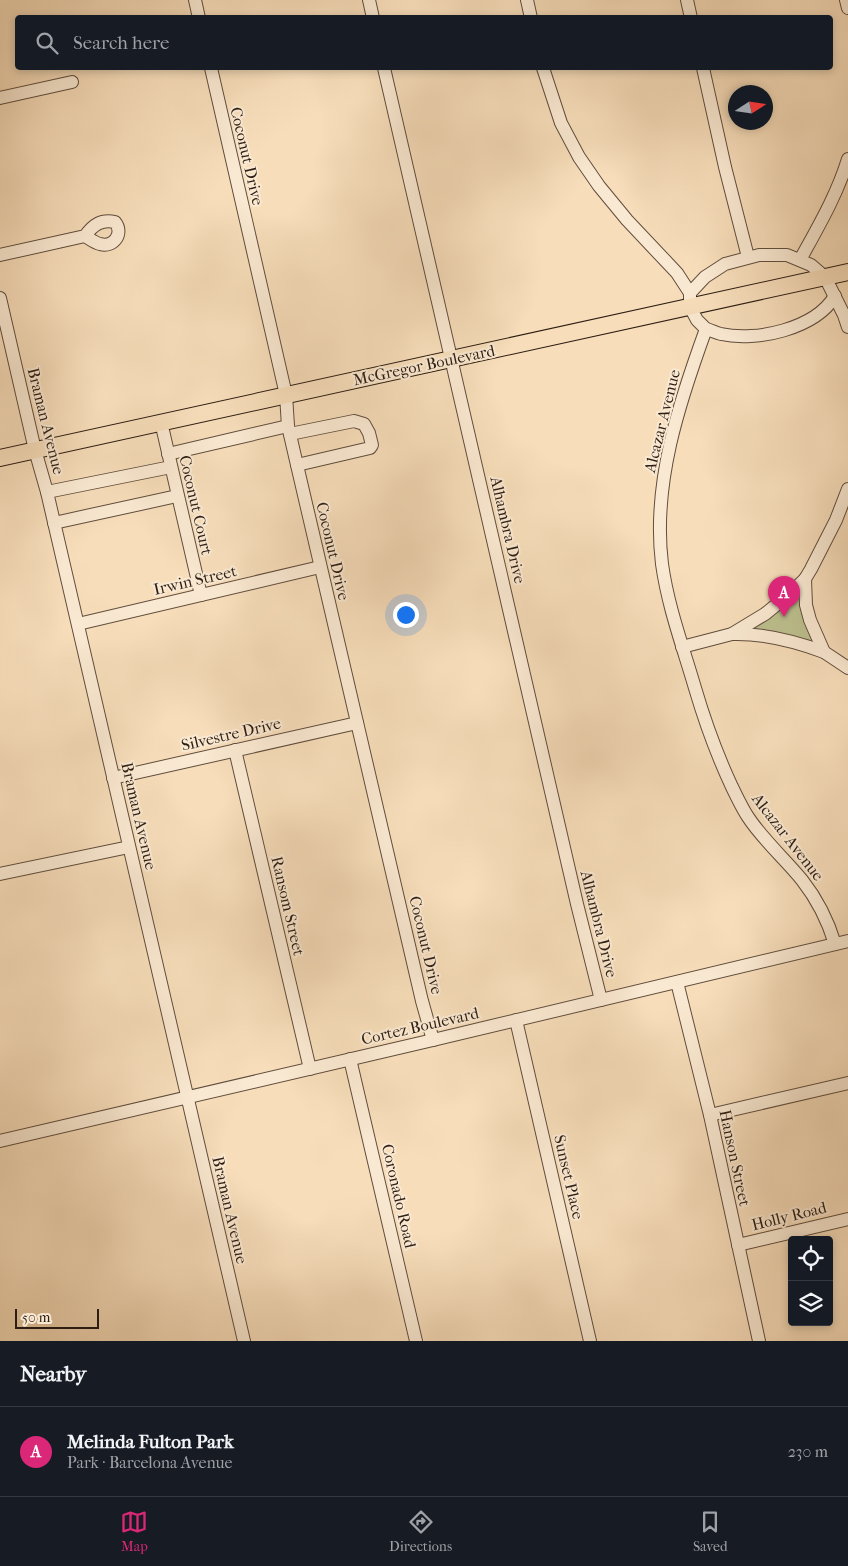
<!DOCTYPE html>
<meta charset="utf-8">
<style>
body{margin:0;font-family:"IM FELL French Canon",serif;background:#20242c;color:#f1f3f6}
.controls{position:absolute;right:15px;bottom:15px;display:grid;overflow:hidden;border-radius:5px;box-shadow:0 2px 8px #0003}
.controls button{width:45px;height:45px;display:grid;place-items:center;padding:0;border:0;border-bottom:1px solid #363941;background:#171b24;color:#f1f3f6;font:25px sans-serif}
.compass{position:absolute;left:728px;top:85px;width:45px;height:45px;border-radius:50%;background:#171b24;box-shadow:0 2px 8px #0003;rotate:78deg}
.scale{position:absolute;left:15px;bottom:12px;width:84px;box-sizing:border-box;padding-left:5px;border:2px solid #2d1d13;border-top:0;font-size:14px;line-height:18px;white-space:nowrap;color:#2d1d13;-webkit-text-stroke:4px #fae9d2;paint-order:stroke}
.you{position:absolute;left:405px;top:614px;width:18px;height:18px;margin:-12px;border:4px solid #fff;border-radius:50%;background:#1a73e8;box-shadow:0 0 0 8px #1a73e833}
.badge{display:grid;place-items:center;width:32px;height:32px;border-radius:50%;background:#db2777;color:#fff;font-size:16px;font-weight:700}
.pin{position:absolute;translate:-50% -41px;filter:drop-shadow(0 1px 2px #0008)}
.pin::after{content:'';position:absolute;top:26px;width:18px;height:15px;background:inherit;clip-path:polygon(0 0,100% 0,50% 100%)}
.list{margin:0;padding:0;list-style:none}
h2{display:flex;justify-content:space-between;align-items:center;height:65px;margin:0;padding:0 20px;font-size:21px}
h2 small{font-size:16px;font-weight:400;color:#9ea1a6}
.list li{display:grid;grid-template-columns:32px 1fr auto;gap:15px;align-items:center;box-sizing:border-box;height:90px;padding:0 20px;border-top:1px solid #363941}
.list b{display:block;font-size:19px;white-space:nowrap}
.list p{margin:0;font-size:16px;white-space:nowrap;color:#9ea1a6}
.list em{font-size:16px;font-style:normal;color:#9ea1a6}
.icon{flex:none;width:28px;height:28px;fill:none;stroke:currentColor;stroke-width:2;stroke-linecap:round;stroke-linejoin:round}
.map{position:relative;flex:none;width:848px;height:1341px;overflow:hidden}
.search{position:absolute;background:#171b24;box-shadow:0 2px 8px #0003;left:15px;right:15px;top:15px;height:55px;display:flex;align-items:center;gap:12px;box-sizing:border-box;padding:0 18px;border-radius:5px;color:#9ea1a6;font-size:19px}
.sheet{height:155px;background:#171b24}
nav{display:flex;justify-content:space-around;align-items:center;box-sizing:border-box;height:70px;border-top:1px solid #363941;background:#171b24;font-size:14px;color:#9ea1a6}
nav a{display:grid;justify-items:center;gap:2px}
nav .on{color:#db2777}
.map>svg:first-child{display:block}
.green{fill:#bdc08f;stroke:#756e51}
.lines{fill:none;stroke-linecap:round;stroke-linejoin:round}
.minor-casing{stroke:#604d3d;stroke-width:14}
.major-casing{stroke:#2d1d13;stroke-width:18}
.minor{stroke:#fae9d2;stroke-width:12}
.major{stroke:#f7ddba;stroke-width:16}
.labels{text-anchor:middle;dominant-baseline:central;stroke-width:4;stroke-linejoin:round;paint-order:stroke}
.street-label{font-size:16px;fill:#2d1d13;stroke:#fae9d2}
</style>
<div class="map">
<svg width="848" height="1341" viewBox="0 0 848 1341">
<rect width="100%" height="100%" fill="#f7ddba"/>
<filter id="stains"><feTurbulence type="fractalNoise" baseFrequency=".004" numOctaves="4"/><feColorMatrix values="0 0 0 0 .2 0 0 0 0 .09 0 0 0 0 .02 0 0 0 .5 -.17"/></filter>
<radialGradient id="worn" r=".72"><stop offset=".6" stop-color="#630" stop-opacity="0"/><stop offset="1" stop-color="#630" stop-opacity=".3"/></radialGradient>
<polygon class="green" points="805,579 824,652 744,634"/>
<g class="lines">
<defs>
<g id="minor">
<polyline points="195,0 199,18"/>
<polyline points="369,0 373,18"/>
<polyline points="527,0 531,18"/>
<polyline points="687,0 691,18"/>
<polyline points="846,0 848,8"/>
<polyline points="211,68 286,395 288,426 297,465 422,1001 433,1040"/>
<polyline points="384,68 577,904 601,1000"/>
<path d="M 543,68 L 561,123 L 579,157 L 599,186 L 627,220 L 677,273 L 690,293 L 690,307 L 697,320 L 706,329 C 679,403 652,484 662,564 C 668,607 683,647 695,688 C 705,722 717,755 732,787 C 737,797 742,808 748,817 C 763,840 785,859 802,880 C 817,899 828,921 835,944"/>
<polyline points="703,68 725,167 748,257"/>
<polyline points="0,98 72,82"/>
<path d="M 0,255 L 85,236 C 93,225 101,219 115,222 C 124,233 114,248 100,244 C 95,243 90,239 85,236"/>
<path d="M 800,260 C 818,227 837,195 848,159"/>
<polyline points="690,293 705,277 725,264 759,255 787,255 811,265 825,277 844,315 848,327"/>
<polyline points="0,298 35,450 47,492 244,1341"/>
<path d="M 706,329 C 711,330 716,333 721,334 C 756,342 815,329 835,296"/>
<polyline points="161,422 201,595"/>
<polyline points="290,434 354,421 364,424 369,433 372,445 370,448 297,465"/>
<polyline points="168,454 288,426"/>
<polyline points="47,492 171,467"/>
<polyline points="54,523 177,496"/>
<polyline points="805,579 806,605 810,620 824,652 848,668"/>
<polyline points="78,624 320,567"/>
<path d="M 732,634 C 764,633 794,641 824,652"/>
<polyline points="682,647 732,634 765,614 787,596 805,579 811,569 836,520 848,489"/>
<polyline points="235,750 310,1069"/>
<polyline points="113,778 357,723"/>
<polyline points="0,874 129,847"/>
<polyline points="677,982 710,1115 759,1341"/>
<polyline points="516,1020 590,1341"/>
<polyline points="350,1059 416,1341"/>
<polyline points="710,1115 848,1083"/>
<polyline points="0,1141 433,1040 848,941"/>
<polyline points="738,1245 848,1219"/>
</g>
<polyline id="major" points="0,458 848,272"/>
</defs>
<use href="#minor" class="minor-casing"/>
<use href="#major" class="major-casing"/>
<use href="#minor" class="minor"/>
<use href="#major" class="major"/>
</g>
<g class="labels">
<g class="street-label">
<text transform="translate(247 156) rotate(77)">Coconut Drive</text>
<text transform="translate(424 365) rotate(-12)">McGregor Boulevard</text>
<text transform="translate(46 421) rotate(76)">Braman Avenue</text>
<text transform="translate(662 421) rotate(-76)">Alcazar Avenue</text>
<text transform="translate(196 505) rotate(77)">Coconut Court</text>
<text transform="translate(508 530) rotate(77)">Alhambra Drive</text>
<text transform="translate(333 551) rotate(77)">Coconut Drive</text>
<text transform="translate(195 580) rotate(-13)">Irwin Street</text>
<text transform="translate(231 734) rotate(-13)">Silvestre Drive</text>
<text transform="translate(139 816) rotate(77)">Braman Avenue</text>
<text transform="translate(788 837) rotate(52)">Alcazar Avenue</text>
<text transform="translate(288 906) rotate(77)">Ransom Street</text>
<text transform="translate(599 924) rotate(76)">Alhambra Drive</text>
<text transform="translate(426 945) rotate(77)">Coconut Drive</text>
<text transform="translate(420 1026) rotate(-13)">Cortez Boulevard</text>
<text transform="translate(735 1158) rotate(78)">Hanson Street</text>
<text transform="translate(569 1177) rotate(77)">Sunset Place</text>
<text transform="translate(399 1196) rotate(77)">Coronado Road</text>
<text transform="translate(230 1210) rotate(77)">Braman Avenue</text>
<text transform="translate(789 1216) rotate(-14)">Holly Road</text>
</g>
</g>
<rect width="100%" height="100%" filter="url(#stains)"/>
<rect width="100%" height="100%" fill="url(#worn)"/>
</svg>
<div class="controls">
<button><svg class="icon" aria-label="locate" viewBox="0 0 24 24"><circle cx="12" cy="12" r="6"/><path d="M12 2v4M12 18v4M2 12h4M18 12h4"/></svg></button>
<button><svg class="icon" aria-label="layers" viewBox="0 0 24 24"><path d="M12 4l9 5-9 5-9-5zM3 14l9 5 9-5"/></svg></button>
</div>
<svg class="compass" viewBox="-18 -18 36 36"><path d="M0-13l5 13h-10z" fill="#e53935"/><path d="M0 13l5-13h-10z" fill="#9ea1a6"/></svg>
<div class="scale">50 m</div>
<div class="you"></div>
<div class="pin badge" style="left:784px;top:617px">A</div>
<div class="search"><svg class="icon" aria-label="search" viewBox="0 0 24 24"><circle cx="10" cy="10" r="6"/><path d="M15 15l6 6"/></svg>Search here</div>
</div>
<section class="sheet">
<h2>Nearby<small></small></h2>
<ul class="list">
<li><span class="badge">A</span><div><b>Melinda Fulton Park</b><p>Park · Barcelona Avenue</p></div><em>230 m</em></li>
</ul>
</section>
<nav>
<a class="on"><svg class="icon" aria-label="map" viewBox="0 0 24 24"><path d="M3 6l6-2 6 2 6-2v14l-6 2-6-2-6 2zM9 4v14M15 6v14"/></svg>Map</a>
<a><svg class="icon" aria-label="directions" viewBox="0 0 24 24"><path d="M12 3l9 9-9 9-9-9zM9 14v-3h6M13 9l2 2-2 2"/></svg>Directions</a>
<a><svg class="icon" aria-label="saved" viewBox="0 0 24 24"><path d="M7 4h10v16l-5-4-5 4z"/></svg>Saved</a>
</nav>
